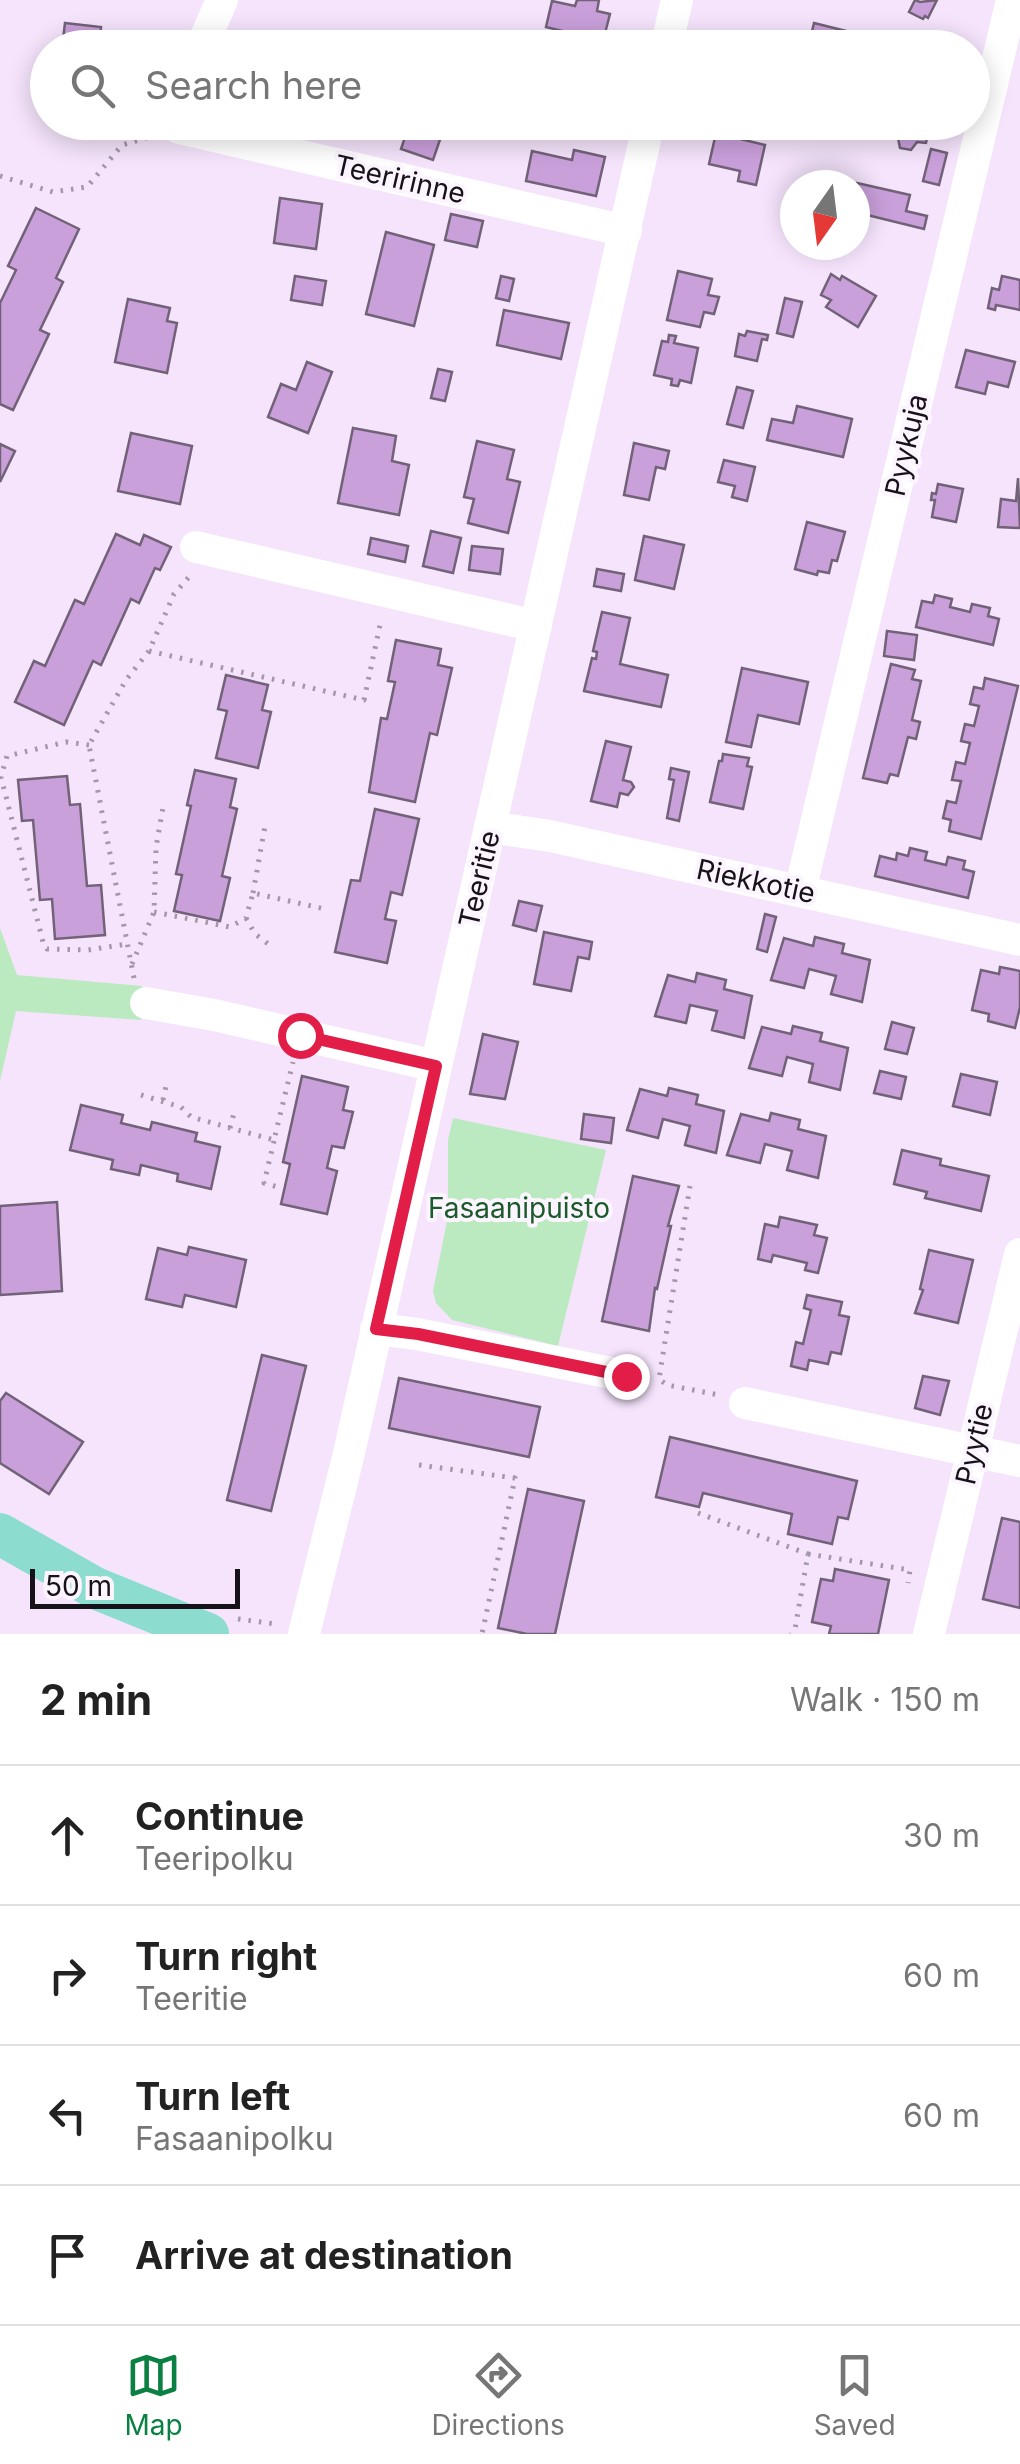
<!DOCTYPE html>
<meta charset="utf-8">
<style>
body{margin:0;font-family:Inter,sans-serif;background:#f6f6f6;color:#222}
.compass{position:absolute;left:780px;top:170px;width:90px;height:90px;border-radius:50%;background:#fff;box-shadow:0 5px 25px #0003;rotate:194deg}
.scale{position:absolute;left:30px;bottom:25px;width:210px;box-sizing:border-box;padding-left:10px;border:5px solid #171119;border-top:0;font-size:28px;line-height:35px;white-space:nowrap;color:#171119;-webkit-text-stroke:8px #fcf5ff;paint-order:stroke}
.stop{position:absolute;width:30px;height:30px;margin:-22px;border:8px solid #e11d48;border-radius:50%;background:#fff}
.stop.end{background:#e11d48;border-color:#fff;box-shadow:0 2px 10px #0008}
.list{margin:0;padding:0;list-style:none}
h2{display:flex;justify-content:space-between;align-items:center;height:130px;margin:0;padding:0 40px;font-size:42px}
h2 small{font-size:32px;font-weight:400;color:#767676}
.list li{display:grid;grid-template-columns:65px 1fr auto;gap:30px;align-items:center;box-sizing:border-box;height:140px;padding:0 40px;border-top:2px solid #e0e0e0}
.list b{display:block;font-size:38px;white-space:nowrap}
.list p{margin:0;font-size:32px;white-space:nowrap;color:#767676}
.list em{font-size:32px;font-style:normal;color:#767676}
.icon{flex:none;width:55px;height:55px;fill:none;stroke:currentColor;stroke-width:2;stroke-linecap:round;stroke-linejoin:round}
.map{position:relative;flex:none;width:1020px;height:1634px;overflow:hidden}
.search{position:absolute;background:#fff;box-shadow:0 5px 25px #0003;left:30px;right:30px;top:30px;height:110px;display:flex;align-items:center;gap:25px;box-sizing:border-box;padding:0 35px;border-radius:55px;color:#767676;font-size:38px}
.sheet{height:690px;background:#fff}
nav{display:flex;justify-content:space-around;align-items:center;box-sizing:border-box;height:140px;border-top:2px solid #e0e0e0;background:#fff;font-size:28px;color:#767676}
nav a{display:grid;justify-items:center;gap:5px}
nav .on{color:#0b8043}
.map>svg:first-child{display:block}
.green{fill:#bbeac1}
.building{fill:#caa0db;stroke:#716277;stroke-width:2.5}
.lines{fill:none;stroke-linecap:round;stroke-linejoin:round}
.path{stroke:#a497a9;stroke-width:5;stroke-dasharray:2.5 8;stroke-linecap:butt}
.minor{stroke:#fff;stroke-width:32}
.major{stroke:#8cddd0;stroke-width:42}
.route{stroke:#e11d48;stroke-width:12}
.labels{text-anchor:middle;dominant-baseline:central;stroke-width:8;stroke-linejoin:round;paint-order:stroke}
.street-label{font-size:28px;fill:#171119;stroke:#fcf5ff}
.park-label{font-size:28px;fill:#1b5a2a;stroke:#fcf5ff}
</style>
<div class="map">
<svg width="1020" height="1634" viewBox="0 0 1020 1634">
<rect width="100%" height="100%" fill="#f5e4fc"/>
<g class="green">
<polygon points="0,928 17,975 142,986 141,1020 16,1011 0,1081"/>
<polygon points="453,1118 606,1150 558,1346 452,1320 436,1303 433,1291 448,1216 448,1140"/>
</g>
<g class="building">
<polygon points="577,0 599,0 597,11 610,14 603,41 546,27 552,1 575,6"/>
<polygon points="915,0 920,2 937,0 928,18 925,16 923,19 909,12"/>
<polygon points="65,23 101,27 99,48 62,48"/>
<polygon points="814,23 854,33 850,48 808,48"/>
<polygon points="410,122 445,125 433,160 401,149"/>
<polygon points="881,122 930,122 926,143 917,142 911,150 900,148 898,138 879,135"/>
<polygon points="716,133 765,145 756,185 738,181 740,171 709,164"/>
<polygon points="931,149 947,153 939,185 923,181"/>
<polygon points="574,150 605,157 596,196 526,181 532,151 572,160"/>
<polygon points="857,183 910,195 906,211 927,216 924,229 855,212"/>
<polygon points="280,198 322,204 316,249 274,243"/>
<polygon points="36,208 79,229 56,278 63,282 40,330 49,334 13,410 0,404 0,303 16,270 8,266"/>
<polygon points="451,214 483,221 477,247 445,240"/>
<polygon points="386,232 434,245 414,326 366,314"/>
<polygon points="678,271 712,279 708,295 719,297 714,314 704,312 700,327 667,320"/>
<polygon points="831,274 840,280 842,276 876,296 858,327 826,307 831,300 821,295"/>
<polygon points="295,276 326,281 322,305 291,300"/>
<polygon points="501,276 514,279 509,301 496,298"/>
<polygon points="1002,276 1020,280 1020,310 996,305 995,310 988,308 992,288 999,290"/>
<polygon points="785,298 802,302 793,337 777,333"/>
<polygon points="128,299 170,308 167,321 177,323 167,373 115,362"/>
<polygon points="504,310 569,323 561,359 497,345"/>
<polygon points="747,331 768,335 767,340 762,339 757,361 735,356 739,334 745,336"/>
<polygon points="669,335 676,336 674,343 698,348 691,383 680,380 678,386 671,385 672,379 654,375 662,341 668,342"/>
<polygon points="966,350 1015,362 1008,387 988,382 985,394 956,387"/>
<polygon points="307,362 332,372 308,433 268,417 281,384 296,390"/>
<polygon points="438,369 452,372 445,401 431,398"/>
<polygon points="737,387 753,391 743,428 727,424"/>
<polygon points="797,406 852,419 843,457 767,440 772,419 793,423"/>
<polygon points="353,428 396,436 392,461 409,465 399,515 338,503"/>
<polygon points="131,433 192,446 180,504 118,491"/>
<polygon points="477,441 514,450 507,479 520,482 508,533 468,523 474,499 464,497"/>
<polygon points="634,443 669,451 665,469 656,467 649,500 624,495"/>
<polygon points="0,444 15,451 0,482"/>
<polygon points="724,460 755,467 747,501 732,497 735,486 718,482"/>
<polygon points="1018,478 1020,528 998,527 1001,499 1016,501"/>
<polygon points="938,484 963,489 956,522 932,517 935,500 931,500 932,493 936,494"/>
<polygon points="807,522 845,532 837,561 832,560 829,573 818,571 817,575 795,569"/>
<polygon points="431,531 461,538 453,573 423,566"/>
<polygon points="116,534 140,545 144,535 171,547 160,570 155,568 139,603 131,599 101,665 93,661 64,725 15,702 34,661 45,666 75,600 84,604"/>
<polygon points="644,536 684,545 674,589 635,580"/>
<polygon points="371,538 408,546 405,562 368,554"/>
<polygon points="472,546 503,549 500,574 469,570"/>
<polygon points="597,569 624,574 621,591 594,586"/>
<polygon points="935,595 952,599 950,607 970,612 972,604 990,608 988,616 999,619 993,645 916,627 922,601 933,603"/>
<polygon points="602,612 630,618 620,664 668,675 661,707 584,691 592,658 596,659 597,652 593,651"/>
<polygon points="887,631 917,635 914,660 884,656"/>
<polygon points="396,640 441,649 438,665 452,668 437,735 430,733 415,802 369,792 381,718 387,719 395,682 388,681"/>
<polygon points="891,664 915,670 912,679 921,681 912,720 920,722 916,739 908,737 898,776 890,774 887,783 863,778"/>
<polygon points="742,668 808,682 799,724 758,715 751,747 726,742"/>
<polygon points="226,675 268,685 262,710 271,712 258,768 216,758 227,711 218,709"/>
<polygon points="985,678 1018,686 981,839 949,831 951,820 943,818 947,801 956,803 961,781 952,780 956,762 965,764 970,743 961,741 965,724 974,726 979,706 970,704 974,687 983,689"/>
<polygon points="606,741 631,747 623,780 631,782 634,787 628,795 620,793 617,807 591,801"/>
<polygon points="723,754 749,758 747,766 752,767 743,809 710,802 719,761 722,761"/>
<polygon points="671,768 689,772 679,821 667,818 674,780 669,779"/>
<polygon points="195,770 236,779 230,807 237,809 222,876 230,878 220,921 174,911 182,875 176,874 191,806 187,805"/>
<polygon points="67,776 70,805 80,804 87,886 101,885 105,935 55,939 52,899 40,900 33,820 22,821 18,780"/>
<polygon points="375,809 419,819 402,895 391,892 385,919 396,921 387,963 335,952 351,880 360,881"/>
<polygon points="910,848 927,852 925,860 946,865 948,857 965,861 963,869 974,872 968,898 875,876 880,856 896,860 897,853 908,856"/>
<polygon points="519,901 542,906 536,931 513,925"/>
<polygon points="765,914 776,917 767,952 757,949"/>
<polygon points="544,932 592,942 589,959 578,957 571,991 534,984"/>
<polygon points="815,937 844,944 842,953 870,960 862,1002 831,994 836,976 809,969 804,988 771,980 784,938 813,946"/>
<polygon points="1000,967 1020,971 1020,1007 1015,1028 988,1021 989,1014 972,1010 981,970 999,974"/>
<polygon points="697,973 726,980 724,989 752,996 744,1038 712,1030 717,1011 690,1005 686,1023 655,1016 668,975 695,982"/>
<polygon points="892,1022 914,1028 907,1054 885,1049"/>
<polygon points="793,1026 822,1033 820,1041 848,1048 840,1090 809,1082 813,1064 787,1057 782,1076 749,1068 762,1027 791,1034"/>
<polygon points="483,1034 518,1042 505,1099 470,1094"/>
<polygon points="880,1071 906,1077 901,1099 874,1093"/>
<polygon points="961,1074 997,1082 990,1115 953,1106"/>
<polygon points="302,1076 348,1087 343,1110 353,1112 344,1148 332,1146 327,1168 337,1171 327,1214 281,1204 290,1164 283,1162"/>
<polygon points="669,1088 698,1095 696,1104 724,1111 716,1153 685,1145 690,1126 663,1119 658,1138 627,1130 640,1089 667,1096"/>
<polygon points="81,1105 123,1115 121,1123 150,1130 152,1122 197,1133 195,1141 220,1147 211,1189 177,1181 178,1174 141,1165 139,1175 111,1169 113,1160 70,1150"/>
<polygon points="771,1113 800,1120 798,1129 826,1136 818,1178 787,1170 792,1151 765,1144 760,1163 727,1155 741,1114 769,1121"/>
<polygon points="584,1114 614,1118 611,1143 581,1139"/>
<polygon points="902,1150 941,1159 940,1165 989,1176 981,1211 925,1198 927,1192 894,1184"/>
<polygon points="633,1176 679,1186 668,1226 671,1226 657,1289 655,1288 649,1331 602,1321"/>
<polygon points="57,1202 62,1291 0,1295 0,1206"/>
<polygon points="780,1217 817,1225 814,1235 827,1238 818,1273 805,1270 807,1263 773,1255 771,1262 758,1259 765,1224 778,1227"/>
<polygon points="189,1247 246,1260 236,1307 185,1295 182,1307 146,1299 158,1248 187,1255"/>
<polygon points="929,1250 973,1260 958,1323 915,1313 923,1290 920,1289"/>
<polygon points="807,1295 842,1302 839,1315 849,1317 841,1354 831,1352 828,1364 809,1360 807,1370 791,1366 796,1342 803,1344 811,1310 804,1308"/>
<polygon points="262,1355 306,1366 271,1511 227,1500"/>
<polygon points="923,1376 949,1381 940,1415 915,1408"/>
<polygon points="399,1378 540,1407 529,1457 389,1428"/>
<polygon points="6,1393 83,1442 49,1494 0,1463 0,1401"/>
<polygon points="670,1437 857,1481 848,1519 838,1517 832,1544 788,1534 792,1514 703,1493 699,1507 656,1497"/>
<polygon points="528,1489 584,1501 555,1634 527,1634 498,1628"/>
<polygon points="1002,1518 1020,1522 1020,1608 983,1599"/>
<polygon points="835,1569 889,1580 878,1634 829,1634 831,1626 812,1622 821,1579 833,1581"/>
</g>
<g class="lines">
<g class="path">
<polyline points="0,176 53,192 87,187 122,145 153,136"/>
<polyline points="149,651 364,700 381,620"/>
<polyline points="89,745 66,742 7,756 1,777 43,942 47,949 88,950 127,944"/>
<polyline points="253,893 265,826"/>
<polyline points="154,912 230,927 246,918 253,893 325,909"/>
<polyline points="246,918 255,934 271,946"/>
<polyline points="132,964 154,912 156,847 164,802"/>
<polyline points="134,978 89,745 126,680 149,651 174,594 189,577"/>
<polyline points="141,1095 181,1107 191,1117 274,1140 293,1062"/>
<polyline points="163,1100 166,1086"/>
<polyline points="230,1128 234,1113"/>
<polyline points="274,1141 264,1183 278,1187"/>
<polyline points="690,1186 659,1379 667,1385 719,1395"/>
<polyline points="419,1465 515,1478 482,1634"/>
<polyline points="698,1513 808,1554 795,1629 791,1634"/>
<polyline points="808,1554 910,1570 908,1583"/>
<polyline points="238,1619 276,1624"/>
</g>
<g class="minor">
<polyline points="201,48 222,0"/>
<polyline points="666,48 677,0"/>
<polyline points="177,122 179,128 626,231"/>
<polyline points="196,547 536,626"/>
<polyline points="490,827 550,836 1020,940"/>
<polyline points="800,891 1012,0"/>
<polyline points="146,1003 214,1015 436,1066"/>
<polyline points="376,1329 417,1334 626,1376"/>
<polyline points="745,1403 1020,1461"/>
<polyline points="304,1634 349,1453 649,122"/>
<polyline points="929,1634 1020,1254"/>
</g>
<polyline class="major" points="0,1534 95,1588 208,1634"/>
</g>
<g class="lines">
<polyline class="route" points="300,1035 436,1066 376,1329 418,1334 626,1376"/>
</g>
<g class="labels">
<g class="street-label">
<text transform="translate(400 179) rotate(13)">Teeririnne</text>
<text transform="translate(906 445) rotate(-77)">Pyykuja</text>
<text transform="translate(479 879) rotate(-77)">Teeritie</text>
<text transform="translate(756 881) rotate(12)">Riekkotie</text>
<text transform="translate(974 1444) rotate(-77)">Pyytie</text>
</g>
<g class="park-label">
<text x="519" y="1208">Fasaanipuisto</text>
</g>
</g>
</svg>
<svg class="compass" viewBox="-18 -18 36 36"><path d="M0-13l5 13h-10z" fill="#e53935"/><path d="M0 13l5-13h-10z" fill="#767676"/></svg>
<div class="scale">50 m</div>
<div class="stop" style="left:300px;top:1035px"></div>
<div class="stop end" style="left:626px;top:1376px"></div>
<div class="search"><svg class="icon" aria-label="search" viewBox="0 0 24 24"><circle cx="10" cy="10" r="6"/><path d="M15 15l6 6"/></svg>Search here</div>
</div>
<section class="sheet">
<h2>2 min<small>Walk · 150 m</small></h2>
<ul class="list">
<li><svg class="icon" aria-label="ahead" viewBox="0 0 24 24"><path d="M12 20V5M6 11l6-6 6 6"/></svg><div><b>Continue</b><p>Teeripolku</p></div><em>30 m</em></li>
<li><svg class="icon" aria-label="right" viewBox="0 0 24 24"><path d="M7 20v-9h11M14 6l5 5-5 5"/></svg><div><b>Turn right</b><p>Teeritie</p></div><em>60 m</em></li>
<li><svg class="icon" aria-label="left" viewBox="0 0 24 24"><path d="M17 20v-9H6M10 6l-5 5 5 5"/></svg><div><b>Turn left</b><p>Fasaanipolku</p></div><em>60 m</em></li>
<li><svg class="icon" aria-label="arrive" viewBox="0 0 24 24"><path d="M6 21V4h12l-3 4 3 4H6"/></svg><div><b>Arrive at destination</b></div></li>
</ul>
</section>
<nav>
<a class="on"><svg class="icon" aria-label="map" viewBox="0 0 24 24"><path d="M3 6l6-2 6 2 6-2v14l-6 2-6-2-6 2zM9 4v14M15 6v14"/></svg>Map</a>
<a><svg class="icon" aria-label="directions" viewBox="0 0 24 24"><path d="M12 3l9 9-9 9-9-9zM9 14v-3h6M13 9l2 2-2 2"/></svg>Directions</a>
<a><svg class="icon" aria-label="saved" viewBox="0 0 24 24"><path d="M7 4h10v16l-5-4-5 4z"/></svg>Saved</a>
</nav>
